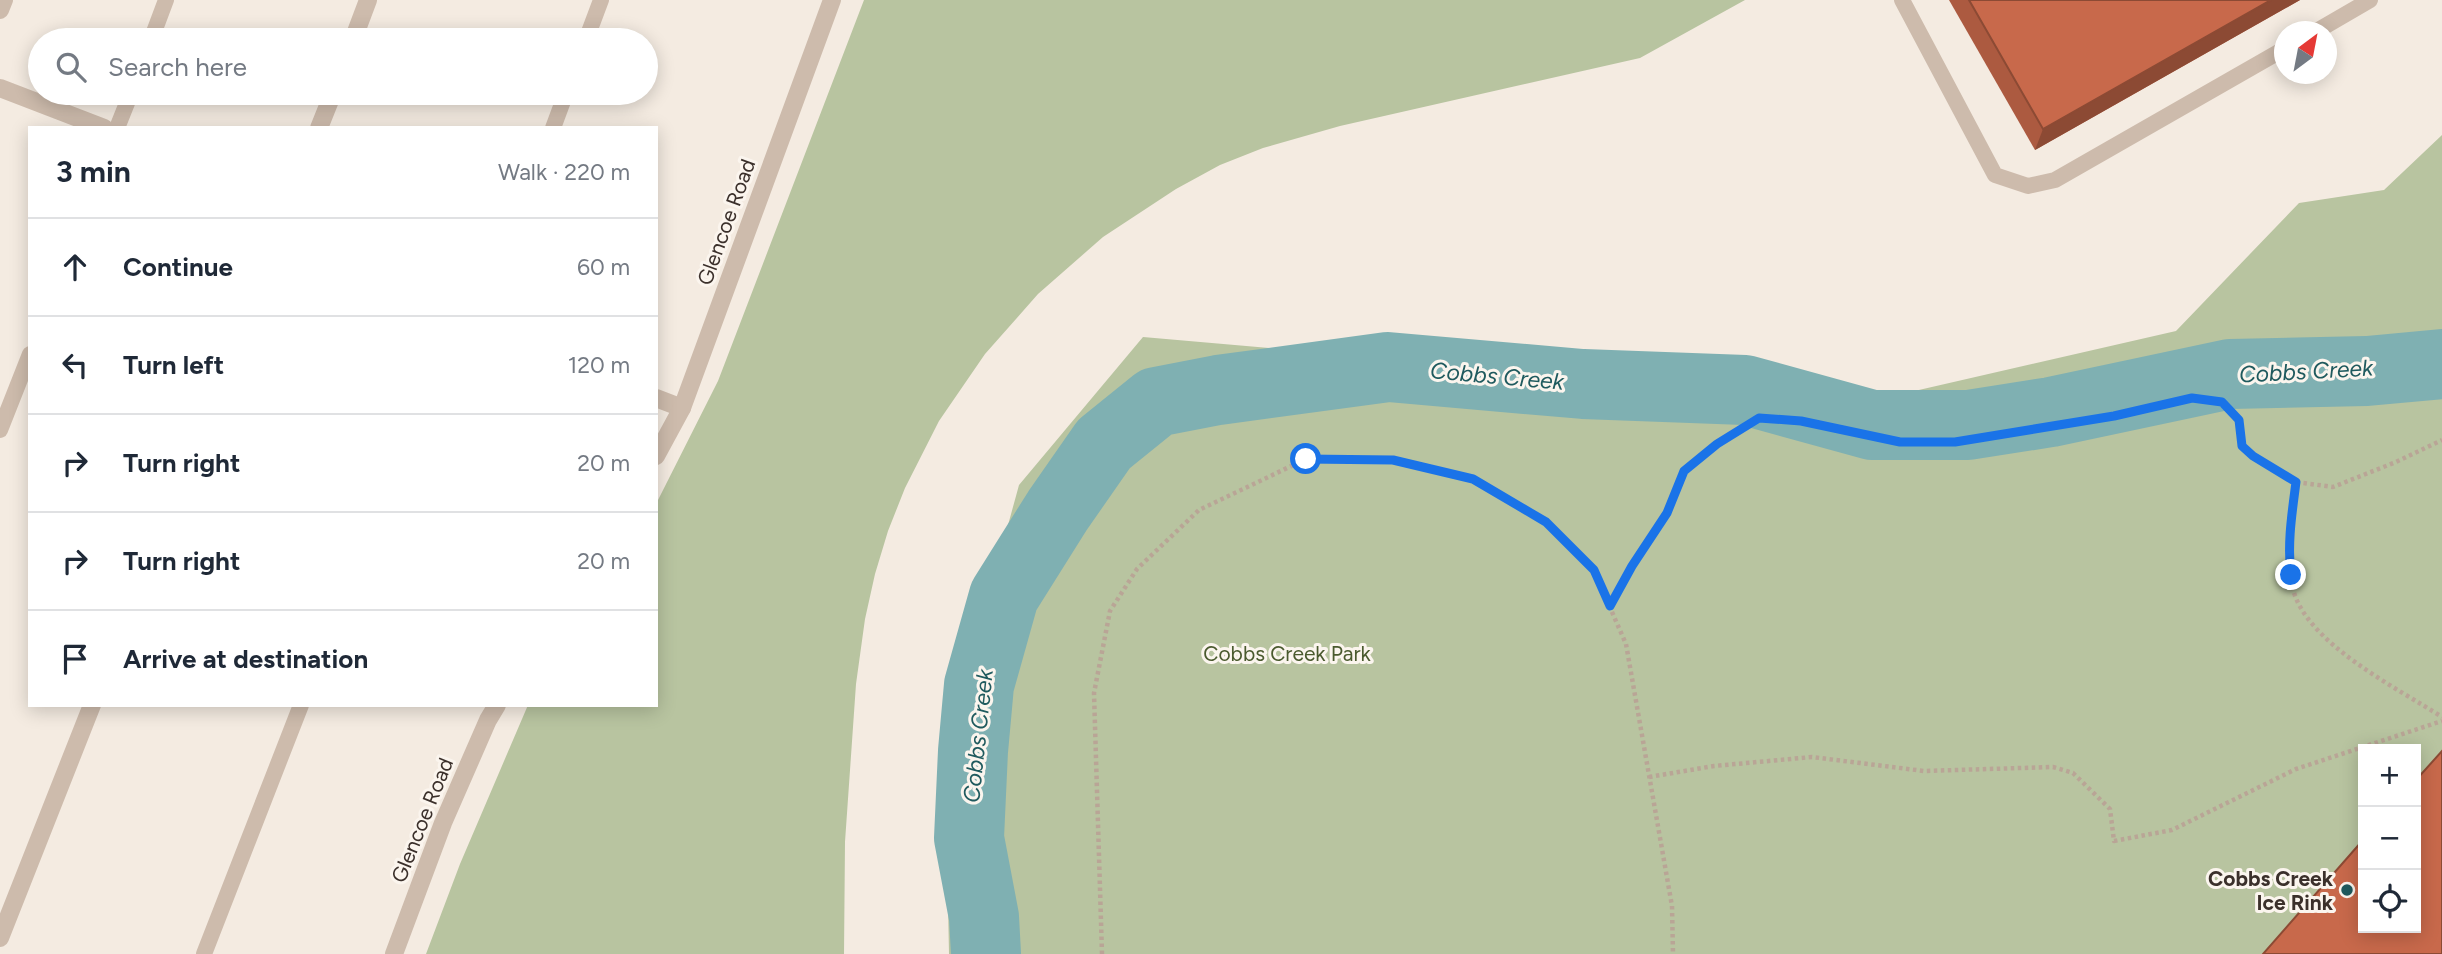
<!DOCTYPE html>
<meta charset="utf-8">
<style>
body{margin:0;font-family:Figtree,sans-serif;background:#f6f6f7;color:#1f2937}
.controls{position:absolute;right:21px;bottom:21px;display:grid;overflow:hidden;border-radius:0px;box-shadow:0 4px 18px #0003}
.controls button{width:63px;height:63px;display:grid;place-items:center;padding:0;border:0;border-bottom:2px solid #e0e1e3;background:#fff;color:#1f2937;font:35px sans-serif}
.compass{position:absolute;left:2274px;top:21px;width:63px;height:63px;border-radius:50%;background:#fff;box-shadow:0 4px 18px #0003;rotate:32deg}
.stop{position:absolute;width:21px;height:21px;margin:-16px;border:5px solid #1a73e8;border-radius:50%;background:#fff}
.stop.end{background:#1a73e8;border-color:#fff;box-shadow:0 2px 7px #0008}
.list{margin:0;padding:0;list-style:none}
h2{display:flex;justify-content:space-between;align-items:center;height:91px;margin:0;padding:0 28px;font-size:30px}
h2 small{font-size:23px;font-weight:400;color:#747a83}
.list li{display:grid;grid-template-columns:46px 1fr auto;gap:21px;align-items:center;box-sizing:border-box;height:98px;padding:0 28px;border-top:2px solid #e0e1e3}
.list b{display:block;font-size:26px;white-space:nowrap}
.list em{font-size:23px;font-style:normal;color:#747a83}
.icon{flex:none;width:38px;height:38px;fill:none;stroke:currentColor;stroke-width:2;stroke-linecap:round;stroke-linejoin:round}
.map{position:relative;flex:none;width:2442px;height:954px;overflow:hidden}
.search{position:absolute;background:#fff;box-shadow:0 4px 18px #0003;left:28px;top:28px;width:630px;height:77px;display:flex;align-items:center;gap:18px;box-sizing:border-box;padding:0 24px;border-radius:38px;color:#747a83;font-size:26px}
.panel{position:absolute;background:#fff;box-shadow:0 4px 18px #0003;left:28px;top:126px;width:630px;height:581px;border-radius:0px}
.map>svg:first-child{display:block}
.green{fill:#b8c4a0;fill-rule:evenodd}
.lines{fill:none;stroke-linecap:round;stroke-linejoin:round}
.river{stroke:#7fb0b2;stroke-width:70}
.path{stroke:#b9a596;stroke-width:4.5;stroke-dasharray:3.5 3.5;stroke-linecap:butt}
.service{stroke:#cdbbac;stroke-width:16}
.minor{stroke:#cdbbac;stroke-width:18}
.tertiary{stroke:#cdbbac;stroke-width:18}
.wall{fill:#ac5a40}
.shaded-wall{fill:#8c4a34}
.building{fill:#c8694b;stroke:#8c4a34;stroke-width:2}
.route{stroke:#1a73e8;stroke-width:9}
.poi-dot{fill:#1f5a5e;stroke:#fbf5ee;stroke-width:2.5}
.labels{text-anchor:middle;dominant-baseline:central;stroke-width:6;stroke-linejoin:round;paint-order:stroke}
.street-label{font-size:21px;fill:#3b302b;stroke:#fbf5ee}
.park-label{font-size:21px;fill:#4a5a2e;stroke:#fbf5ee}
.poi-label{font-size:21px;font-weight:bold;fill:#3b302b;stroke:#fbf5ee;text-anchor:end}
.water-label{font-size:23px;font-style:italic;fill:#1f5a5e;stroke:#fbf5ee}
</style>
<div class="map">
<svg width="2442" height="954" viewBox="0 0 2442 954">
<rect width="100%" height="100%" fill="#f4ebe1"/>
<g class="green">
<polygon points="864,0 1745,0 1640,58 1340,126 1263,148 1220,165 1176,189 1103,237 1038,294 985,354 939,421 905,488 888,531 875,574 865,619 856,684 845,842 844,954 426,954 460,864 528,705 656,705 656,504 718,381"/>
<path d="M 2442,135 L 2442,954 L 949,954 L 945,755 L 1019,485 L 1143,337 L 1871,401 L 2176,331 L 2299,203 L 2384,190 ZM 2363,749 L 2416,749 L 2416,928 L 2363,928 Z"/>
</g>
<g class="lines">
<polyline class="river" points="986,954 984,917 969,838 973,751 979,685 1004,596 1058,510 1104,444 1156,402 1218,390 1388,367 1583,384 1745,390 1872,425 1968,425 2051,412 2230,374 2367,371 2442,364"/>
<g class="path">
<path d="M 2296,482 C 2291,517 2284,554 2293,589 C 2306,643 2397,688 2442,717"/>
<polyline points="1610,606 1632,566 1667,513 1684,471 1702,455 1731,434 1759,418 1801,421 1900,442 1955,442 2114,417 2192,398 2222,402 2239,420 2242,446 2253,456 2296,482 2333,487 2396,462 2442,440"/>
<polyline points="1649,777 1714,766 1812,757 1924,771 2053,767 2073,773 2110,809 2114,841 2172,830 2296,769 2442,721"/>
<polyline points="1102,954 1094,693 1110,611 1137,569 1199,510 1306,459 1393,460 1473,479 1546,522 1594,571 1626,644 1672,906 1673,954"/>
</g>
<g class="service">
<polyline points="1902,0 1995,175 2028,186 2055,180 2284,49"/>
<polyline points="2315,32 2370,0"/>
<polyline points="151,40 166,0"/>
<polyline points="586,40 601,0"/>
<polyline points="117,128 131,93"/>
<polyline points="553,128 566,93"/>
<polyline points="0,430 30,354"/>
<polyline points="204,954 301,705"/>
</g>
<g class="minor">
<polyline points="0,10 4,0"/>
<polyline points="0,88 104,128"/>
<polyline points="656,398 682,408"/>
<polyline points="656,456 682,408 832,0"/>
<polyline points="394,954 443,823 488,720 497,705"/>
</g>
<g class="tertiary">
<polyline points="353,40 368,0"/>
<polyline points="319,128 333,93"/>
<polyline points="0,938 92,705"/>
</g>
</g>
<polygon class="wall" points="1949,0 2300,0 2035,150"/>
<polygon class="shaded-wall" points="2271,0 2300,0 2035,150 2043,129"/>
<g class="building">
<polygon points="1969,0 2271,0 2043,129"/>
<polygon points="2442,751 2442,954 2263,954 2363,840 2363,928 2416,928 2416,780"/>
</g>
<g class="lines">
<path class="route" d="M 1306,459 L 1393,460 L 1473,479 L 1546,522 L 1594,570 L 1610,606 L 1632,566 L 1667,513 L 1684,471 L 1717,444 L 1759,418 L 1801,421 L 1900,442 L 1955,442 L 2114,416 L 2192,398 L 2222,402 L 2239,420 L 2242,446 L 2253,456 L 2296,482 C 2292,513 2287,544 2291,575"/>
</g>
<circle class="poi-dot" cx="2347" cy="890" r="7"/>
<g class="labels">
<g class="street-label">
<text transform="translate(726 222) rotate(-70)">Glencoe Road</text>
<text transform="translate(422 820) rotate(-68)">Glencoe Road</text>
</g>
<g class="park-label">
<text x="1287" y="653">Cobbs Creek Park</text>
</g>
<g class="poi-label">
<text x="2333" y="878">Cobbs Creek<tspan x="2333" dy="24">Ice Rink</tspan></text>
</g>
<g class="water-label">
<text transform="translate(2306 371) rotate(-3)">Cobbs Creek</text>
<text transform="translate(1497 376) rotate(5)">Cobbs Creek</text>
<text transform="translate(978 736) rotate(-84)">Cobbs Creek</text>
</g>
</g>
</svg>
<div class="controls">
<button>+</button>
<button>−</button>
<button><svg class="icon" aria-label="locate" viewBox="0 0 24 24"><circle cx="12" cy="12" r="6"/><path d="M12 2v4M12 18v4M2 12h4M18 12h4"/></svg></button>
</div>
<svg class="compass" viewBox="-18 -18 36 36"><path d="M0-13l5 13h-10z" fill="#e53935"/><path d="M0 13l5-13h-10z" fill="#747a83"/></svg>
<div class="stop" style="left:1306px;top:459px"></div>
<div class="stop end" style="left:2291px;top:575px"></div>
<div class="search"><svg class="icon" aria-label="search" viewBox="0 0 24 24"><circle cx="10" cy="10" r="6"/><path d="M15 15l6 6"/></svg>Search here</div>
<section class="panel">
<h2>3 min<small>Walk · 220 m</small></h2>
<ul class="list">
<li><svg class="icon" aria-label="ahead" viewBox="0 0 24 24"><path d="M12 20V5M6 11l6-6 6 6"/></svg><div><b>Continue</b></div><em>60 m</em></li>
<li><svg class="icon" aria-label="left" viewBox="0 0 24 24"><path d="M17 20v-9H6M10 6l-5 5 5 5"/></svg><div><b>Turn left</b></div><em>120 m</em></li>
<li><svg class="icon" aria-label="right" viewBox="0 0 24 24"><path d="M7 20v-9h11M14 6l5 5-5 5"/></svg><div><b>Turn right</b></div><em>20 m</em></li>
<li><svg class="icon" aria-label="right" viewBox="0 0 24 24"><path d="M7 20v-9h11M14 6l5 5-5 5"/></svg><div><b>Turn right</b></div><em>20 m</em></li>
<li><svg class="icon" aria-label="arrive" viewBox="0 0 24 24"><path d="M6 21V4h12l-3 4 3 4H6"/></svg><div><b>Arrive at destination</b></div></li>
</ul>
</section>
</div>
